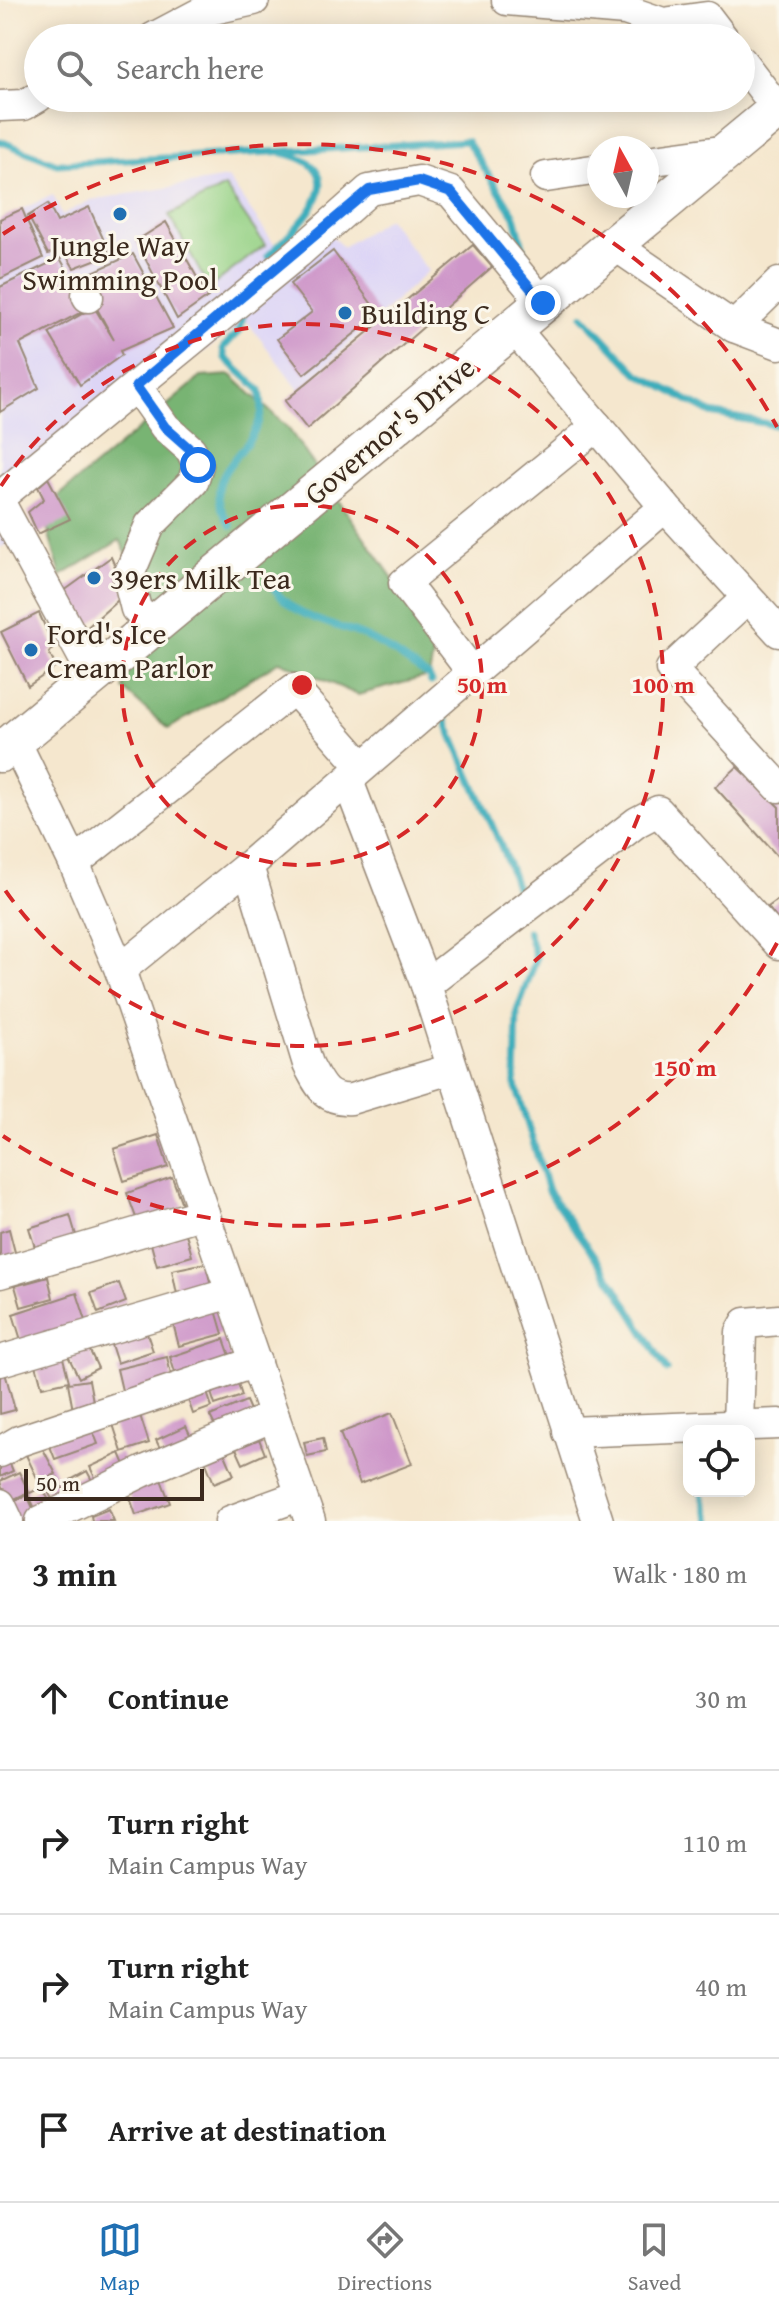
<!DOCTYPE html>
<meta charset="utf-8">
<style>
body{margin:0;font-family:"Gentium Book Plus",serif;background:#f2f2f2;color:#222}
.controls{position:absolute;right:24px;bottom:24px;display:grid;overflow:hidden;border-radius:16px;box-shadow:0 4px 20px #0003}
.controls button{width:72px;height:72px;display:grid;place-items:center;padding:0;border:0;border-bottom:2px solid #e0e0e0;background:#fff;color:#222;font:40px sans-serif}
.compass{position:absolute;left:587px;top:136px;width:72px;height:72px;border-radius:50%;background:#fff;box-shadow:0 4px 20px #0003;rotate:352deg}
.scale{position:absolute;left:24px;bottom:20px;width:180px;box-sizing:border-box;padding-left:8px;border:4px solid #3b2a1e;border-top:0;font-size:22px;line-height:28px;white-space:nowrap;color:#3b2a1e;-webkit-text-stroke:6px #fbf7ec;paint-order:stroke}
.stop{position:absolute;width:24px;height:24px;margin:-18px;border:6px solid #1a73e8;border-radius:50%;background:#fff}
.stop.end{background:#1a73e8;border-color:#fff;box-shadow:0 2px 8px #0008}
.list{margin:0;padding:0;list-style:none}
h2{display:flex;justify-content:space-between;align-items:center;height:104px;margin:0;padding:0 32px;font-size:34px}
h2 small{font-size:26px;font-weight:400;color:#767676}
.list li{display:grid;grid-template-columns:52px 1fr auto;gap:24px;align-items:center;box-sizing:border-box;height:144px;padding:0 32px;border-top:2px solid #e0e0e0}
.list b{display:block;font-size:30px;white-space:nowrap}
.list p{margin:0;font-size:26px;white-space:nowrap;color:#767676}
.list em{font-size:26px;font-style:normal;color:#767676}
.icon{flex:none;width:44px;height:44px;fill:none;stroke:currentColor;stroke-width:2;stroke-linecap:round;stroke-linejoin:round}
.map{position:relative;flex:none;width:779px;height:1521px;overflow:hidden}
.search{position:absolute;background:#fff;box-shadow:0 4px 20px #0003;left:24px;right:24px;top:24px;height:88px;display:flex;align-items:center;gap:20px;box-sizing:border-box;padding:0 28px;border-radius:44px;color:#767676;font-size:30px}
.sheet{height:680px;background:#fff}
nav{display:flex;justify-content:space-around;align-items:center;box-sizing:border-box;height:112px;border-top:2px solid #e0e0e0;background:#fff;font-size:22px;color:#767676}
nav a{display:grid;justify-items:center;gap:4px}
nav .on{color:#1f6fb2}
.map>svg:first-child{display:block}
.built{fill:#ddd5f6}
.green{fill:#96d286;stroke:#687e52;stroke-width:2}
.forest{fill:#78b473;stroke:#5a6f48;stroke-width:2}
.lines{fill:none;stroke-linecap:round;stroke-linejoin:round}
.stream{stroke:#3eadbb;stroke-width:7}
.building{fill:#ce96c9}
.minor-casing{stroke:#988876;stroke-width:33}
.major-casing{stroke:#988876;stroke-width:41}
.minor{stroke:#fff;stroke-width:30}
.major{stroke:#fff;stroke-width:38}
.route{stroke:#1a73e8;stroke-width:10}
.ring{fill:none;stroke:#d62828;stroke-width:4;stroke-dasharray:14 10}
.poi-dot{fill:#1f6fb2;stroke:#fbf7ec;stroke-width:3}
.labels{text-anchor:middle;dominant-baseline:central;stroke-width:6;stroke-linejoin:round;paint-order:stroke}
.poi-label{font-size:30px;fill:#3b2a1e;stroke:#fbf7ec;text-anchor:start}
.street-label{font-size:30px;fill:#3b2a1e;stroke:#fbf7ec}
.centre{fill:#d62828;stroke:#fbf7ec;stroke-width:4}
.ring-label{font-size:24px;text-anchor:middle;font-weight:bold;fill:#d62828;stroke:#fbf7ec;stroke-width:6;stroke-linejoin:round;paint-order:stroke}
</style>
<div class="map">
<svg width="779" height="1521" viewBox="0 0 779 1521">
<rect width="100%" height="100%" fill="#fbf7ec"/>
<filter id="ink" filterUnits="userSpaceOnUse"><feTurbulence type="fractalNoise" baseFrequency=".0125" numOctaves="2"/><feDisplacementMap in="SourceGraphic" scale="16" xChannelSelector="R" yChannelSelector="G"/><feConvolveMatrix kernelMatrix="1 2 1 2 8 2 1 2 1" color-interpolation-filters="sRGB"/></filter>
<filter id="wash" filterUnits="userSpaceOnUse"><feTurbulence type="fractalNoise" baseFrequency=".006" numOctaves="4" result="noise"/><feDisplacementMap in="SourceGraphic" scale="32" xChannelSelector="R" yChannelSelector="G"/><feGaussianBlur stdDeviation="1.8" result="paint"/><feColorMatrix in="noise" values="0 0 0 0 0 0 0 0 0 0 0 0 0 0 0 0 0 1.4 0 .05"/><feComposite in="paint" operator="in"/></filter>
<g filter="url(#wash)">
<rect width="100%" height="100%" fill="#f5e7ce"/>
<polygon class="built" points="228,178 274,244 317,223 343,247 388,218 428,271 299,390 246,320 9,498 24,532 0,548 0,219 53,195 62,215 91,200"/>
<polygon class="green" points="225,187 265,245 209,288 169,215"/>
<polygon class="forest" points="231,375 288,428 436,640 429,676 358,695 280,661 168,729 123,689 149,602 120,540 61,576 42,510 201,377"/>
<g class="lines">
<g class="stream">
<polyline points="0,141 57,164 467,141 515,216 528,266"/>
<path d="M 268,256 C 299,226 361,171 283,153"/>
<polyline points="583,316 637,373 711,413 779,426"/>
<path d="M 231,526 C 195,473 248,462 261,415 C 263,408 261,397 260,390 L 225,358 L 223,348 L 240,330 L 244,309"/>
<path d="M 272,586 C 295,620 328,621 364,636 C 386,645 408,663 429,676 L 431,682"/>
<path d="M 446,720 C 468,777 499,832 517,890"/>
<polyline points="528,931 536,959 517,1011 515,1083 548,1191 614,1284 667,1370"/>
<polyline points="687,1448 689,1453"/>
<polyline points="701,1491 711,1521"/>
</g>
</g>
<g id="blocks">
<g class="building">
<polygon points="48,204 57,222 89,207 110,254 74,268 63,250 48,254 28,216"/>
<polygon points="22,209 43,258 0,279 0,219"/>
<polygon points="166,222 208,297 177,319 136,241"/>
<polygon points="473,245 492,267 307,429 285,401"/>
<polygon points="333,251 379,314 304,374 277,339 312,312 290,284"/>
<polygon points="133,254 173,328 120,351 122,355 80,385 49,333 94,307 114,340 95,305 20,344 39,388 0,412 0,287 60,258 73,281"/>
<polygon points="48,478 70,519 38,534 28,512 44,499 38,487"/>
<polygon points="111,557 126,593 83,631 64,591"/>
<polygon points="39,613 54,647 49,653 56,667 28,686 1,632"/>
<polygon points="737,767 779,807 779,858 715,787"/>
<polygon points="779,899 779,922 768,907"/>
<polygon points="158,1135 168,1167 124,1181 114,1149"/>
<polygon points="172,1177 183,1207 138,1223 127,1193"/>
<polygon points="70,1215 78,1242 37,1254 29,1228"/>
<polygon points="183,1223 192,1256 157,1266 148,1233"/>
<polygon points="9,1229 17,1260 0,1265 0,1232"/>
<polygon points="206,1263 212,1292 178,1299 172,1270"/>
<polygon points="48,1277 53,1298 21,1307 15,1286"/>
<polygon points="119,1283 126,1302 98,1313 91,1293"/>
<polygon points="77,1293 89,1330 24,1350 13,1314"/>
<polygon points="213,1300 223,1334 179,1346 170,1312"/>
<polygon points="142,1319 153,1351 117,1363 107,1332"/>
<polygon points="84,1338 98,1368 79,1378 64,1348"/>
<polygon points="224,1339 233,1364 178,1382 170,1357"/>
<polygon points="62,1354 69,1381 42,1387 35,1361"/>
<polygon points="167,1357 174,1388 124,1399 117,1369"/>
<polygon points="0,1365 3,1365 15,1410 0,1414"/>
<polygon points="235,1374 242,1396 215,1405 208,1383"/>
<polygon points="89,1380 95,1412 74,1416 68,1383"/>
<polygon points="204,1384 212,1407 193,1414 185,1391"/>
<polygon points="246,1401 253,1417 218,1432 210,1416"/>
<polygon points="138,1409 149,1443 122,1452 111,1418"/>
<polygon points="392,1413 412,1464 360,1484 340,1433"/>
<polygon points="91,1426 98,1444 55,1459 48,1441"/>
<polygon points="186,1426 196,1447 166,1461 156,1440"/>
<polygon points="257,1434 265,1454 243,1464 234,1444"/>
<polygon points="323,1438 326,1452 307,1456 304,1442"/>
<polygon points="42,1447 56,1474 39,1482 26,1455"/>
<polygon points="223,1450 234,1475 214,1483 204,1458"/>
<polygon points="120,1453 126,1467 96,1480 90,1467"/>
<polygon points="6,1454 13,1471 0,1477 0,1457"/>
<polygon points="157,1469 170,1503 136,1515 128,1492"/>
<polygon points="87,1471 97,1490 76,1502 65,1483"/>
<polygon points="19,1472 29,1492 6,1503 0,1481"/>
<polygon points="57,1477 66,1494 53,1501 44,1484"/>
<polygon points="42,1487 55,1512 40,1519 28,1494"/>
<polygon points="27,1495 39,1521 15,1521 7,1504"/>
<polygon points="109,1509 114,1521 92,1521 91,1516"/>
</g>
</g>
</g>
<g filter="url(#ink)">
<use href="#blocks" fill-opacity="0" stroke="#988876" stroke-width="2"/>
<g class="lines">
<defs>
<g id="minor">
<polyline points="507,0 625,10 663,23 707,17 723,38"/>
<polyline points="153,38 204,11 254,0"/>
<polyline points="741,61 778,109"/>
<polyline points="0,106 24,105 38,97"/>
<polyline points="647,161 728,150"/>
<polyline points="546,177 599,169"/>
<polyline points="613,244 734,327"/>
<polyline points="779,283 734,327 779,344"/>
<polyline points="87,295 88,297"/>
<polyline points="513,327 665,507 779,632"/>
<polyline points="136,386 165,427 191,450 198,465 193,482 150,525 128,577 136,609 153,626"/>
<polyline points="0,497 298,253 369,190 419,181 451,192 543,303"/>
<polyline points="0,503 93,675"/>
<polyline points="747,598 671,669 779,787"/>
<polyline points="472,672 404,583 597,426"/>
<polyline points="15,741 74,863 120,970 310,1521"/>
<polyline points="348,781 426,985 598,1521"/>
<polyline points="74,863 294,689 362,766"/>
<path d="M 248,866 L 308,1064 C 319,1085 325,1101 351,1099 L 451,1069"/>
<polyline points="120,970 248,866 665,507"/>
<polyline points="426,985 637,822 658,811 779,944"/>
<polyline points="0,1273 204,1213"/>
<polyline points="0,1361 231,1293"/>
<polyline points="738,1425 741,1332 746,1323 779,1320"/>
<polyline points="568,1432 779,1424"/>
<polyline points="0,1452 19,1441 256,1362"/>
<polyline points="0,1504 8,1521"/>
<polyline points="41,1521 142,1472 274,1416"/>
<polyline points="230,1521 301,1495"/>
</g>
<polyline id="major" points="0,753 779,108"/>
</defs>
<use href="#minor" class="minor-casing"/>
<use href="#major" class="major-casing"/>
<use href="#minor" class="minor"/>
<use href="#major" class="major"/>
</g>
</g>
<g class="lines" filter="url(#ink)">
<polyline class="route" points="198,465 191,450 165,427 136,386 369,190 419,181 451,192 543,303"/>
</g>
<g class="ring">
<circle cx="302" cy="685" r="180"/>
<path d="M1 486A361 361 0 1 1 1 884"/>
<path d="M777 943A541 541 0 0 1 3 1136M3 234A541 541 0 0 1 777 427"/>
</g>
<g class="poi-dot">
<circle cx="120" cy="214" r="8"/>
<circle cx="345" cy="313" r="8"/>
<circle cx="94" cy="578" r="8"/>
<circle cx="31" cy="650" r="8"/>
</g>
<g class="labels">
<g class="poi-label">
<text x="120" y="245" text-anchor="middle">Jungle Way<tspan x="120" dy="34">Swimming Pool</tspan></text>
<text x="361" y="313">Building C</text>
<text x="110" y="578">39ers Milk Tea</text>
<text x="47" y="633">Ford's Ice<tspan x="47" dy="34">Cream Parlor</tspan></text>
</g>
<g class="street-label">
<text transform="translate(389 430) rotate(-40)">Governor's Drive</text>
</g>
</g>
<circle cx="302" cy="685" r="12" class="centre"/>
<g class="ring-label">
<text x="482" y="693">50 m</text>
<text x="663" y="693">100 m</text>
<text x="685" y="1076">150 m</text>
</g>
</svg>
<div class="controls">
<button><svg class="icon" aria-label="locate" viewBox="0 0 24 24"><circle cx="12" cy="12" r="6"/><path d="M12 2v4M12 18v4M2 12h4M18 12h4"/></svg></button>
</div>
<svg class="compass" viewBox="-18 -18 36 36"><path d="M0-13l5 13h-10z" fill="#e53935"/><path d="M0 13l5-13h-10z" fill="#767676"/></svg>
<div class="scale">50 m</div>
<div class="stop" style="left:198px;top:465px"></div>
<div class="stop end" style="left:543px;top:303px"></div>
<div class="search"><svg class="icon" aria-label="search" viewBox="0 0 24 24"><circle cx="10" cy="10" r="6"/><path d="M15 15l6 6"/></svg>Search here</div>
</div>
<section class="sheet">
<h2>3 min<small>Walk · 180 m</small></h2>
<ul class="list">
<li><svg class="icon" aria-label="ahead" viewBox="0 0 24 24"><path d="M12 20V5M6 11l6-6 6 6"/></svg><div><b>Continue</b></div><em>30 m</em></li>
<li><svg class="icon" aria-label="right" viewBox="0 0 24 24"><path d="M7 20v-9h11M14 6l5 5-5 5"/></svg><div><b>Turn right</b><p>Main Campus Way</p></div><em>110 m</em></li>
<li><svg class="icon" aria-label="right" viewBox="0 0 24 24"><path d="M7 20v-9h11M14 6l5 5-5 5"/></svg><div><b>Turn right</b><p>Main Campus Way</p></div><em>40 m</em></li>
<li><svg class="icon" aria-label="arrive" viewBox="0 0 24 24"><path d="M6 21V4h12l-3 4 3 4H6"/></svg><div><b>Arrive at destination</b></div></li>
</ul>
</section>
<nav>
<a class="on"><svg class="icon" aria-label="map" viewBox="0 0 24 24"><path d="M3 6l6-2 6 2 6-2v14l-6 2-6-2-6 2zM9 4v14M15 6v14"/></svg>Map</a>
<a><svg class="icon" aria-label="directions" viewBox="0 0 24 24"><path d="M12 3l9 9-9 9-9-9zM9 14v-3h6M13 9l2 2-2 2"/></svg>Directions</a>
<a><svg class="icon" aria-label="saved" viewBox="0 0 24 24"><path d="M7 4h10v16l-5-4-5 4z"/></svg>Saved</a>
</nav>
